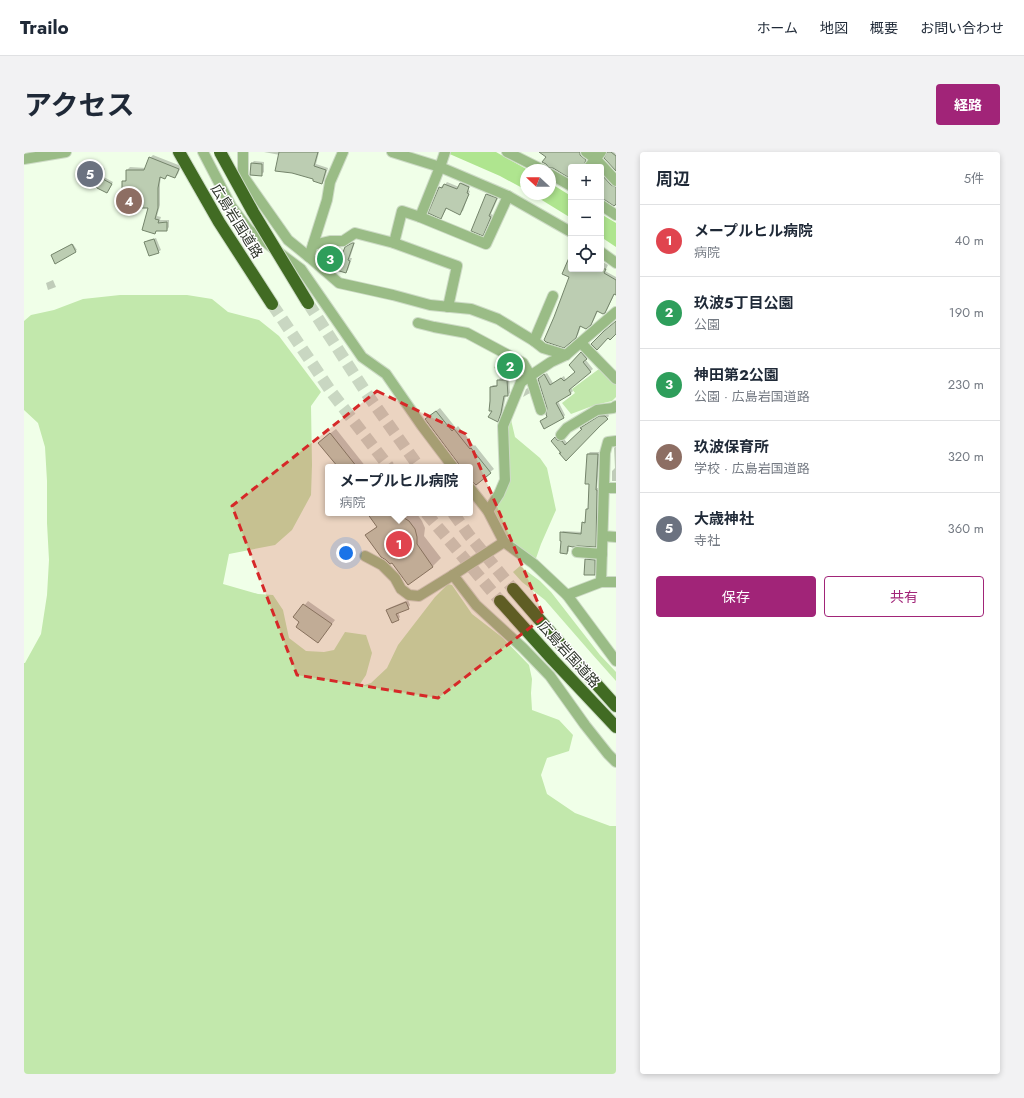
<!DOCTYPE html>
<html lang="ja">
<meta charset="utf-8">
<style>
body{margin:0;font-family:Jost,"Noto Sans JP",sans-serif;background:#f2f2f3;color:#1f2937}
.controls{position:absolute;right:12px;top:12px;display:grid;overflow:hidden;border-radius:4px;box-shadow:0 2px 6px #0003}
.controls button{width:36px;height:36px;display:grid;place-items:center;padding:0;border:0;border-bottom:1px solid #e0e1e3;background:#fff;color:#1f2937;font:20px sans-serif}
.compass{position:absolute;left:496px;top:12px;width:36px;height:36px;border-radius:50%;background:#fff;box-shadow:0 2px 6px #0003;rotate:292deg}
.you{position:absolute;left:322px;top:401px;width:14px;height:14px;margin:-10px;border:3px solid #fff;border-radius:50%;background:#1a73e8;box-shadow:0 0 0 6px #1a73e833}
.badge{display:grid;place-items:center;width:26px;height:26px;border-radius:50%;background:#a12478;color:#fff;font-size:13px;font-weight:700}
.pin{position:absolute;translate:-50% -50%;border:2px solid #fff;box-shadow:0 1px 4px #0006}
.popup{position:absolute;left:301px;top:312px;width:148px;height:52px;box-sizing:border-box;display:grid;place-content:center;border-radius:4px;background:#fff;filter:drop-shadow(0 1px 3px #0005);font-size:13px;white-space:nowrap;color:#747a83}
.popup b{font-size:15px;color:#1f2937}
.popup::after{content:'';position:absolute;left:50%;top:100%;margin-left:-8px;border:8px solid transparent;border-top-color:#fff}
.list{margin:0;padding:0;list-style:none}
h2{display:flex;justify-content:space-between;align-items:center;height:52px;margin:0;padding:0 16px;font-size:17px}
h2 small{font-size:13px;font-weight:400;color:#747a83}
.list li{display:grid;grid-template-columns:26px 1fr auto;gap:12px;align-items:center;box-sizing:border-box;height:72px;padding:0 16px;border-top:1px solid #e0e1e3}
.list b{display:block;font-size:15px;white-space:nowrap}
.list p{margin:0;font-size:13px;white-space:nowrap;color:#747a83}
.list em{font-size:13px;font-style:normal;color:#747a83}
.actions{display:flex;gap:8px;padding:12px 16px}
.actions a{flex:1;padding:9px 0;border:1px solid #a12478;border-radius:4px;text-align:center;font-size:14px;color:#a12478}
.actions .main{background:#a12478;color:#fff}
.icon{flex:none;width:22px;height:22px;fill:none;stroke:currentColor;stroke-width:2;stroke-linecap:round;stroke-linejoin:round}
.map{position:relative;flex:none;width:592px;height:922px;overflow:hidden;border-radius:4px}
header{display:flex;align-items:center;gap:24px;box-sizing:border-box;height:56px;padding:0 20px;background:#fff;border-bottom:1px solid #e0e1e3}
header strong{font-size:19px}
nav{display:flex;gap:22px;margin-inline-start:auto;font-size:14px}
.intro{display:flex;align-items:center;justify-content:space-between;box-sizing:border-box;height:96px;padding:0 24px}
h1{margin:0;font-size:28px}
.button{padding:10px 18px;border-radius:4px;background:#a12478;color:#fff;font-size:14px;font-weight:700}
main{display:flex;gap:24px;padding:0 24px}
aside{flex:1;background:#fff;border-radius:4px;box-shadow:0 2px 6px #0003}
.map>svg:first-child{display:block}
.green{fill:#c2e8ac}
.water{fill:#afe58f}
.shadow{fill:#0003}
.building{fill:#bccdb2;stroke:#74846b}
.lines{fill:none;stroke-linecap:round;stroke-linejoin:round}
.motorway-tunnel{stroke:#c9d7c2;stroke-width:12;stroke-dasharray:12 6;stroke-linecap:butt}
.minor-casing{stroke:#cddbc6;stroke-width:12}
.motorway-casing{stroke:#cddbc6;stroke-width:14}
.minor{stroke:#9abc86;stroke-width:10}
.motorway{stroke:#416b23;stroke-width:12}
.motorway-bridge-casing{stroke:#cddbc6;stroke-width:14;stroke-linecap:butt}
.motorway-bridge{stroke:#416b23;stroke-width:12}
.marked{fill:#d62828;fill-opacity:0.2;stroke:#d62828;stroke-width:3;stroke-dasharray:8 5;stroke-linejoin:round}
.labels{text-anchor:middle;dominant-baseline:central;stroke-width:3;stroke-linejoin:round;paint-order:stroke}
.street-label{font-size:14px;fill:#2e352a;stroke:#fff}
</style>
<header>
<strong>Trailo</strong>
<nav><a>ホーム</a><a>地図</a><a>概要</a><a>お問い合わせ</a></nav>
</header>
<div class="intro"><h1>アクセス</h1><a class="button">経路</a></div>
<main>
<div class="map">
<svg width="592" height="922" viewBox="0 0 592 922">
<rect width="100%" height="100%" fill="#f0ffe8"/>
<g class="green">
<polygon points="318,91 309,114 292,101 296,94"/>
<polygon points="96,143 163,143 188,147 204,160 235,168 255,184 297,240 287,254 288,313 287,343 268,378 251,393 205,402 199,432 234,442 249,443 259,458 265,486 282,499 300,500 310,498 321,480 342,483 348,501 342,523 334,535 347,531 363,516 374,493 411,445 424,432 428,433 448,462 479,486 505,513 508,527 507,541 508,558 535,568 549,583 545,599 523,606 517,623 523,642 551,661 586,674 592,674 592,922 0,922 0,511 1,511 17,482 23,443 25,408 23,371 23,329 21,295 14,271 0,258 0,169 7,163 30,158 59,147"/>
<polygon points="478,200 506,223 484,222 470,216"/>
<polygon points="579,214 592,227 592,245 588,249 571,253 547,262 538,251 551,241 548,237"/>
<polygon points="485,259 491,285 516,306 523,316 532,358 517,392 510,412 480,390 464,359 475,342 479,274"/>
<polygon points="496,414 516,429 527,440 576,503 592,520 592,529 568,502 521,448 498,430 489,420"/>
</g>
<g class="water">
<polygon points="421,0 472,0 504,18 502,18 502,38 476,24"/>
<polygon points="526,31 547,44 547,66 508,42 526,42"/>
<polygon points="577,62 592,71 592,95 577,85"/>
</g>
<g class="shadow">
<polygon points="240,0 295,0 292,12 304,16 300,29 298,31 290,27 256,3"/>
<polygon points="584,0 592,0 592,18"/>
<polygon points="129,3 157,14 154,22 151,25 144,23 141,26 137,24 136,32 136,53 133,64 137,65 136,68 145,68 145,75 143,78 133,78 131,81 125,55 99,30 103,27 103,18 106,15 122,16 126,6"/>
<polygon points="72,9 81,17 78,20 80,22 78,24 89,30 85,38 60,22"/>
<polygon points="230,9 240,10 240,20 237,23 228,11"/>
<polygon points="577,17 592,33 592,54 581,47 577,46"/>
<polygon points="439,29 447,32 444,38 446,39 439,59 436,61 423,56 419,63 417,66 416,36 419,33 420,34 423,30 435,35"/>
<polygon points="465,40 475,44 467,62 469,63 461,80 458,82 463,42"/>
<polygon points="132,86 137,98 134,100 122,91 124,88"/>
<polygon points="331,90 326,106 328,106 324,118 322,120 322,95"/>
<polygon points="49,92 53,98 31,110 29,102"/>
<polygon points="547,104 547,117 577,117 577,109 584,113 581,119 592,125 592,142 591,141 583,158 580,160 574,159 569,170 562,176 557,174 554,183 551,186 546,124"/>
<polygon points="29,128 32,135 24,138 22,131"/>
<polygon points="560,199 564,204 561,207 569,217 547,236 549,239 547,241 534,249 541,263 539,266 517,269 524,264 524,259 517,224 523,221 529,231 540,224 542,228 552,220 546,213"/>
<polygon points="476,226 485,226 486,241 484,243 482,243 479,258 476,267 473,269 469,259 467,235 469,233 474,233 474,229"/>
<polygon points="504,236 506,241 499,245 502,237"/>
<polygon points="416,256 432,276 434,274 450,294 451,293 470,317 466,320 446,326 446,315 437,315 406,263"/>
<polygon points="578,262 584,262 585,264 549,300 536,301 537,300 528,289 534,284 535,286 540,287 544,292 560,277 558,276 560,274"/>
<polygon points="312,277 342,315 315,315 300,286"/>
<polygon points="592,294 592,329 588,329 588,319 591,316 590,296"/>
<polygon points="566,300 576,300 573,336 575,336 573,392 571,394 545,393 545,399 543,401 537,381 539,379 558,380 559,371 561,369 563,357 565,356 566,331 564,302"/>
<polygon points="344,361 393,362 398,369 401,376 400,384 417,406 409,414 384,432 368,409 343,384 353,374"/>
<polygon points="565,405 573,406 573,420 570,422 562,408"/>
<polygon points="384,448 386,453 384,456 374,460 376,465 374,467 363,459 365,456"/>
<polygon points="284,449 311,468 294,490 277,469 271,465"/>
</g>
<g class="building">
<polygon points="255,0 294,0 290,14 302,18 298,32 289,29 289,27 268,21 251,19"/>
<polygon points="515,0 556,0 556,3 562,8 559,15 547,15 547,27 529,16 525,16 522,12 518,10 522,5"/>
<polygon points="583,0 587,0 592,4 592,19 580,6"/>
<polygon points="125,5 155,17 151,26 143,23 141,27 136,25 134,36 134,56 131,67 135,68 134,71 143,70 143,79 132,79 131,82 118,78 124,56 98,56 98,29 102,29 102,18 120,18"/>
<polygon points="70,10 80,19 76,23 78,25 77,26 88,32 83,41 73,36 59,22"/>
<polygon points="227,11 238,12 238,24 226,23"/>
<polygon points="577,22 587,33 592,35 592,52 590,54 581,48 577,47"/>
<polygon points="436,31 445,35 443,41 445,42 436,63 422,56 417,67 404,61 415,35 418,36 420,32 433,37"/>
<polygon points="462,42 473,46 465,64 467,65 459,84 447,79"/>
<polygon points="130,87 135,101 125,104 120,90"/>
<polygon points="328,91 330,91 324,108 326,109 322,121 312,118 321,95"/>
<polygon points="48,92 52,100 31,112 27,103"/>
<polygon points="547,101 547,117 582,117 580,121 592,128 592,143 590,142 581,161 579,162 573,159 567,173 562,177 556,174 552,186 540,196 522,190 520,188 530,165 545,125 538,122"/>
<polygon points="592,169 592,182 586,188 584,186 573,198 567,192 580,179"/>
<polygon points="557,200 563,207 559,210 567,220 545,238 547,242 532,251 540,266 520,277 516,269 523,265 522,262 523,256 514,227 520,222 526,233 537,226 540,229 551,220 545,213"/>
<polygon points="473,228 483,228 484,244 480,244 477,261 474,270 464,265 468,259 465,259 466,249 466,235 473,234"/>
<polygon points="412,259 428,279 430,277 446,297 447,296 467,321 452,333 446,328 446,315 436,315 434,311 401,267"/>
<polygon points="575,264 581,264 584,267 576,274 542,309 535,301 537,301 527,289 531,285 533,288 538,289 541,293 558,277 556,276"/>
<polygon points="306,281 333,315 314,315 294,291"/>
<polygon points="563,302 574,302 572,338 573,338 572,395 554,394 549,395 544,394 543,402 536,401 537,389 536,389 536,380 557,382 558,370 561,371 562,357 564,357 565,332 561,332"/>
<polygon points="343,361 372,361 385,369 391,377 393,385 393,392 409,415 384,433 368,411 366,412 362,408 357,405 341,383 353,375"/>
<polygon points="561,407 571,408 571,423 560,423"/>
<polygon points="382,450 385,457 372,462 375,468 368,471 362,458"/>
<polygon points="279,452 308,472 294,491 272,475 275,470 269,465"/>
</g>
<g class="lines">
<g class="motorway-tunnel">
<polyline points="284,151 343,242 395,315"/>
<polyline points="248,152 308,241 365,315"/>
<polyline points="402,361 476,449"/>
<polyline points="429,361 445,383 489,437"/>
</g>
<defs>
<g id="minor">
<polyline points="179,0 207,54 225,78 277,117 338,205 362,222 398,274 429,315"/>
<polyline points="219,0 219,24 264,88 285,105"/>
<polyline points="319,0 306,30 303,48 285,105 315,131 369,143 406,153 447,157 474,167 510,189"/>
<polyline points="368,0 416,15 484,44 547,80"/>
<polyline points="483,0 519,18"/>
<polyline points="562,0 572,7 592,29"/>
<polyline points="0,7 42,0"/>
<polyline points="565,15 577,0"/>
<polyline points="526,22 547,34"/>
<polyline points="577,53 592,63"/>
<polyline points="396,65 416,15 421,0"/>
<polyline points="370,91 378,59 396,65 462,92 484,44"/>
<polyline points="289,93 306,89 319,89 331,81 370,91 433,114 424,155"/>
<polyline points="577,100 592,111"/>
<polyline points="529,144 510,189 519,196 542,203"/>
<polyline points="394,171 410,175 443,181 499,211 506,223 517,258"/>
<polyline points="557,191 592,227"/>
<polyline points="537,283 543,276 573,258 589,256 592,254"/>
<polyline points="446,336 464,359 480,390 510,412 543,443 592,509"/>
<polyline points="581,336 592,336"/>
<polyline points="464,359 475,342 481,328 479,274 497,230 527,210 542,203 592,160"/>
<polyline points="579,384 592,385"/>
<polyline points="553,400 578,402"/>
<polyline points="341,404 358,413 371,426 377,437 385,443 395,444 429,423 480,390"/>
<polyline points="429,423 452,453 499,496 526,524 561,573 584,602 592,610"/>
<polyline points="577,430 581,301 584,290 592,289"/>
<polyline points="543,443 577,430 592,430"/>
</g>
<g id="motorway">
<polyline points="155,0 195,70 248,152"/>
<polyline points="489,437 540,496 592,554"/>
<polyline points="476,449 529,508 592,575"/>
</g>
</defs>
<use href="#minor" class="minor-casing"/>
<use href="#motorway" class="motorway-casing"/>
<use href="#minor" class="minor"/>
<use href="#motorway" class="motorway"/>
<defs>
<polyline id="motorway-bridge" points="196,0 229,60 284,151"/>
</defs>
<use href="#motorway-bridge" class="motorway-bridge-casing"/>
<use href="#motorway-bridge" class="motorway-bridge"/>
</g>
<path class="marked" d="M 353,239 L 442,282 L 520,465 L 414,546 L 273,523 L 208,354 Z"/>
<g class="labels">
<g class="street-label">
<text transform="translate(213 69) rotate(58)">広島岩国道路</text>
<text transform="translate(545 502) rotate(48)">広島岩国道路</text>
</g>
</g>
</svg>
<div class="controls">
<button>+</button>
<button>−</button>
<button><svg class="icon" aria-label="locate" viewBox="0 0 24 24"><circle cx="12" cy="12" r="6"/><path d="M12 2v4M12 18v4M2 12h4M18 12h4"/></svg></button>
</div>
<svg class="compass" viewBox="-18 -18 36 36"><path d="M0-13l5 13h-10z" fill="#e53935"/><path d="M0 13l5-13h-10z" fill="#747a83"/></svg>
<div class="you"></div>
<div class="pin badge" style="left:375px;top:392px;background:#e0444e">1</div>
<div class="popup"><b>メープルヒル病院</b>病院</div>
<div class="pin badge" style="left:486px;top:214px;background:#2e9e5b">2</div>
<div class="pin badge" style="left:306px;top:107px;background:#2e9e5b">3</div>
<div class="pin badge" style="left:105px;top:49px;background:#8d6e63">4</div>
<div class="pin badge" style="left:66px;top:22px;background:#6b7280">5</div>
</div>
<aside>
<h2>周辺<small>5件</small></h2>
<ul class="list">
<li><span class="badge" style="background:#e0444e">1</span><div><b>メープルヒル病院</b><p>病院</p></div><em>40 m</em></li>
<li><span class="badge" style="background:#2e9e5b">2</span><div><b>玖波５丁目公園</b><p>公園</p></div><em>190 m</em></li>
<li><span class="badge" style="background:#2e9e5b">3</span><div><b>神田第2公園</b><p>公園 · 広島岩国道路</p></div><em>230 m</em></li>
<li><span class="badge" style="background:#8d6e63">4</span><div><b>玖波保育所</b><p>学校 · 広島岩国道路</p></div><em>320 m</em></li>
<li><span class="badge" style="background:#6b7280">5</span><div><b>大歳神社</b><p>寺社</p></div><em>360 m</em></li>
</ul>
<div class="actions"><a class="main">保存</a><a>共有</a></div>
</aside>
</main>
